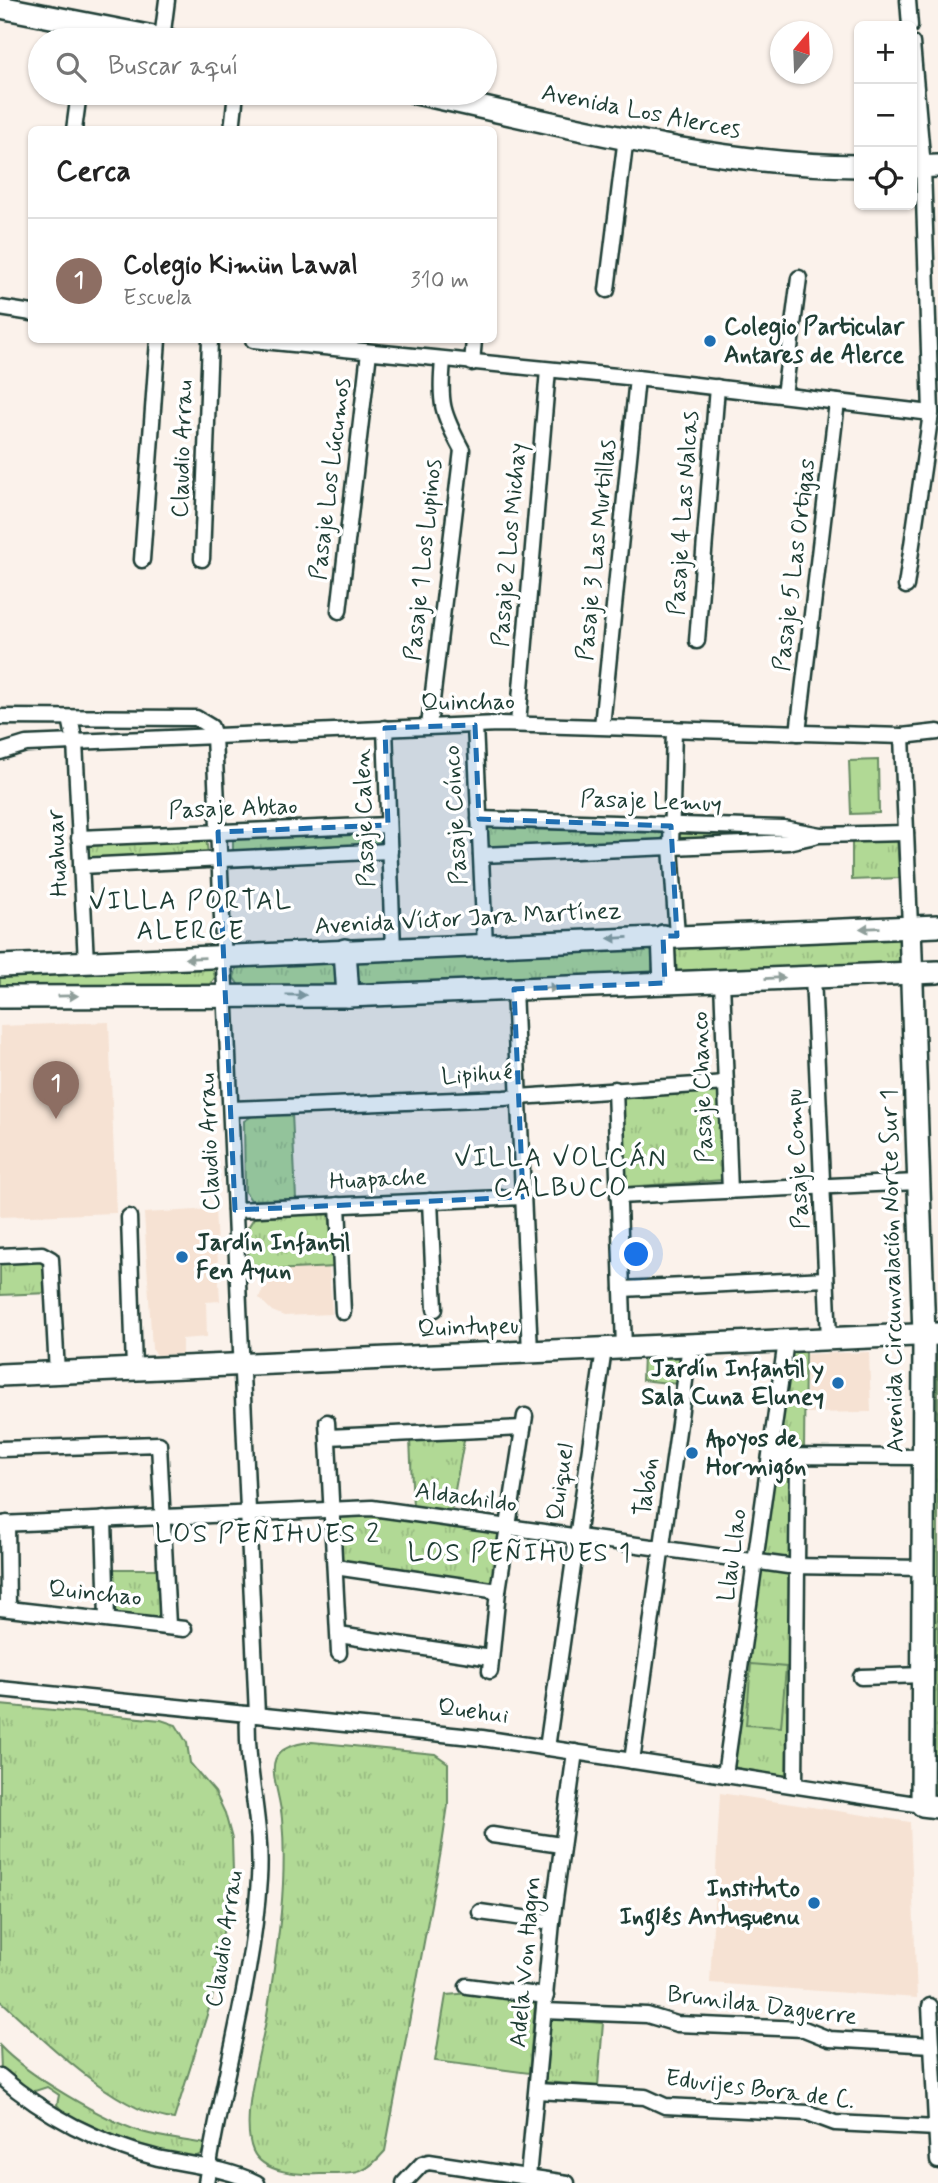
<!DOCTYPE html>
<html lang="es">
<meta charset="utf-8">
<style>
body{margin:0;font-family:Mynerve,sans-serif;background:#f6f6f6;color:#222}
.controls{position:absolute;right:21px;top:21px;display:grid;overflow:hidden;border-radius:10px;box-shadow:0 2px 5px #0004}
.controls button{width:63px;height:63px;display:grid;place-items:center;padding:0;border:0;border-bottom:2px solid #e0e0e0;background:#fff;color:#222;font:35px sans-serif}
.compass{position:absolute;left:770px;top:21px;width:63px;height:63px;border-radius:50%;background:#fff;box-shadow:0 2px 5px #0004;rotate:19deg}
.you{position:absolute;left:637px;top:1255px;width:24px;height:24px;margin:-18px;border:5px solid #fff;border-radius:50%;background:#1a73e8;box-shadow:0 0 0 10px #1a73e833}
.badge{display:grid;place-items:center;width:46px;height:46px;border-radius:50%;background:#1f6fb2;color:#fff;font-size:23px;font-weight:700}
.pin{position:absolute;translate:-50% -58px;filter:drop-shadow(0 2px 4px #0008)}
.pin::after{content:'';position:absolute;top:37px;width:24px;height:21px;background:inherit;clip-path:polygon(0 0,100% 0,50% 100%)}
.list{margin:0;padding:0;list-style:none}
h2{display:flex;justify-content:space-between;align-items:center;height:91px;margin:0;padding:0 28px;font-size:30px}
h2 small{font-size:23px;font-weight:400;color:#767676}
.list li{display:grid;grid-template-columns:46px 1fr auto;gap:21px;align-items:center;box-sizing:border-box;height:126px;padding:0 28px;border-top:2px solid #e0e0e0}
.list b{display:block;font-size:26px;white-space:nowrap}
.list p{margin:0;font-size:23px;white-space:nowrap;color:#767676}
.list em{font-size:23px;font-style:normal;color:#767676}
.icon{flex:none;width:38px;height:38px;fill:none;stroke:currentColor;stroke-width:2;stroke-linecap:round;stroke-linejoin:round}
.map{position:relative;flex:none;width:938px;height:2183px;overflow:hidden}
.search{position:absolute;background:#fff;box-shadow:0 2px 5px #0004;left:28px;top:28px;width:469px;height:77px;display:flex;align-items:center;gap:18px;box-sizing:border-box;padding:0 24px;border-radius:38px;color:#767676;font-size:26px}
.panel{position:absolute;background:#fff;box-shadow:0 2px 5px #0004;left:28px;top:126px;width:469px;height:217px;border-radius:10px}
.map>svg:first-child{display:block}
.built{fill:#f6e2d3}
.grass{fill:url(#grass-tufts);stroke:#688b64;stroke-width:2}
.pitch{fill:#b1d995;stroke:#688b64;stroke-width:2}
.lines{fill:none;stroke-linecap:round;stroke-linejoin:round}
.street-casing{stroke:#1f3d34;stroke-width:19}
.secondary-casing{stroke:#1f3d34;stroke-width:26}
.street{stroke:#fff;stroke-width:14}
.secondary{stroke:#fff;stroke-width:21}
.oneway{fill:#8f9e9a}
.marked{fill:#1f6fb2;fill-opacity:0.2;stroke:#1f6fb2;stroke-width:5;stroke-dasharray:14 9;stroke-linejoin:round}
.poi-dot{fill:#1f6fb2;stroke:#fff;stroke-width:2.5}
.labels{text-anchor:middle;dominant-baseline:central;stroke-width:7;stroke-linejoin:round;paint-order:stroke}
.street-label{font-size:24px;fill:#1f3d34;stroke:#fff}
.poi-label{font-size:24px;font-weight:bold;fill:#1f3d34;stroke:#fff;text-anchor:start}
.neighbourhood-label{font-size:26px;letter-spacing:2px;fill:#1f3d34;stroke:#fff}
</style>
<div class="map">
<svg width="938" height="2183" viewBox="0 0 938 2183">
<defs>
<pattern id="grass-tufts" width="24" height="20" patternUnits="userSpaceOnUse" patternTransform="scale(1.75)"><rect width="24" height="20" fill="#b1d995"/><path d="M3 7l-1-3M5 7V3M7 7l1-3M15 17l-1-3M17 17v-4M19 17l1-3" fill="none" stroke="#98bb81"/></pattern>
</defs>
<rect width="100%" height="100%" fill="#fbf2eb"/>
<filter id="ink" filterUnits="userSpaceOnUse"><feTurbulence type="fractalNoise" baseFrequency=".0143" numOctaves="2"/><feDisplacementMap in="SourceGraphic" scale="14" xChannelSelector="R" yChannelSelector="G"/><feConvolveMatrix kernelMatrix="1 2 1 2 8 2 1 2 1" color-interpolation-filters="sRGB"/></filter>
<g filter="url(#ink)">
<g class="built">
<polygon points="109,1022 116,1213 0,1217 0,1026"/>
<polygon points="215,1209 220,1301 206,1302 207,1337 182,1339 182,1354 157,1355 152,1349 144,1213"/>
<polygon points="329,1267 332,1314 284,1316 272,1311 259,1298 272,1270"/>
<polygon points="869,1352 871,1412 807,1413 806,1354"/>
<polygon points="720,1793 910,1822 917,1998 710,1983"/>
</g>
<g class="grass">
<polygon points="484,824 663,830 664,842 485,849"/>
<polygon points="382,830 385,845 233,851 233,837"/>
<polygon points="678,830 802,834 678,841"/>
<polygon points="206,838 208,853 89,859 88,844"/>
<polygon points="852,838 897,839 900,878 852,880"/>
<polygon points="900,935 903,966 672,974 671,945"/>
<polygon points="648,947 653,953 652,973 350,989 240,987 234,978 237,964"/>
<polygon points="212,966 215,977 210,986 0,991 0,971"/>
<polygon points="717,1090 720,1091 724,1180 625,1187 620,1097"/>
<polygon points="292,1113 296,1199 251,1200 245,1192 244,1121 254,1115"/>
<polygon points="329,1213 335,1267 249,1271 247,1229 254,1218"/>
<polygon points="44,1258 49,1293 0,1295 0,1259"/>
<polygon points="938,1341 938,1800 931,1798 931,1345"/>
<polygon points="805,1347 804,1453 782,1452 775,1447 789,1350"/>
<polygon points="643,1354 676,1354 680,1358 677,1384 642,1380"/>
<polygon points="465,1435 451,1512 413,1507 410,1439"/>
<polygon points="794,1461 793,1555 790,1559 761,1554 771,1463"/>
<polygon points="372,1515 499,1533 502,1536 492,1585 345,1564 340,1558 340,1518"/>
<polygon points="109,1569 162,1569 162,1620 112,1614"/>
<polygon points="761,1569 791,1572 786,1777 733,1767"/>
<path d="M 0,1705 L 161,1720 L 176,1725 L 187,1743 L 190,1763 L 215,1792 L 225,1813 L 232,1839 L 233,1872 L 212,1999 L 174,2119 C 117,2114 42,2038 0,2000 Z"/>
<path d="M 312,1742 L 435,1754 L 448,1763 L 448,1805 L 441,1851 L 385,2151 C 361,2179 354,2173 320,2174 C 299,2175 263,2173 253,2151 C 239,2119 262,2048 267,2015 C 277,1950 288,1884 282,1819 C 279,1780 253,1747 312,1742 Z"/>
<polygon points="472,1993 535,2003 529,2073 435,2061 446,1995"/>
<polygon points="550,2019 603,2023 598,2086 545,2082"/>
<path d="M 0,2046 C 27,2075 104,2120 142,2132 C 162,2138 184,2140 205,2144 L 202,2153 L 192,2159 L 134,2144 L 65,2114 L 57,2105 L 59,2095 L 47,2087 L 32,2092 L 1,2069 Z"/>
</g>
<g class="pitch">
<polygon points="878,760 879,813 851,814 849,761"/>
<polygon points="751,1664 786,1667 781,1727 746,1725"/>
</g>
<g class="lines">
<defs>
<g id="street">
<polyline points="908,0 910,26"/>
<polyline points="162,39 167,0"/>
<polyline points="74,130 79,93"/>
<polyline points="232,130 236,93"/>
<polyline points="607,290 626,137"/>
<polyline points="0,308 32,313"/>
<polyline points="253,340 637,378 931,413"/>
<polyline points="472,363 474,340"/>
<polyline points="784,395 799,278"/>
<polyline points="202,559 210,340"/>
<polyline points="142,560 158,340"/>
<polyline points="906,586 931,413 923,167 912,43"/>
<polyline points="339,611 369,352"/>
<polyline points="697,641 717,387"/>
<polyline points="0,717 196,718 211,727 214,736 257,1715"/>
<polyline points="70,718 75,742 86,962"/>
<polyline points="518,724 548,370"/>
<polyline points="475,725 485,945"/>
<path d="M 429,726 L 462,450 C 442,413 439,403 443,361"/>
<polyline points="602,726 637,378"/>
<polyline points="385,728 393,949"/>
<polyline points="674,729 671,847 677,936"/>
<polyline points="798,733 837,402"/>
<polyline points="902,736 910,926"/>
<polyline points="0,752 26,744 498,724 902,736 938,732"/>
<polyline points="479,819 783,828 820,835 906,833"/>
<polyline points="79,838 388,825"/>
<polyline points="481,855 788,842 815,836"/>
<polyline points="81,866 390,851"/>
<polyline points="813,976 829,1339"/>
<polyline points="722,981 730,1191"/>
<polyline points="514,989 530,1352"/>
<polyline points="615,1089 624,1348"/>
<polyline points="231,1109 504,1098 726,1083"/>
<polyline points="618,1196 917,1182"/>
<polyline points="430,1201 435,1309"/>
<polyline points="338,1205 343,1312"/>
<polyline points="235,1210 523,1197"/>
<polyline points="129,1217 134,1369"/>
<polyline points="0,1256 42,1254 51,1259 57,1373"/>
<polyline points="622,1289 826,1279"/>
<polyline points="327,1422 339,1653"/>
<polyline points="328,1437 523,1428"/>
<polyline points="0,1449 159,1444 168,1625"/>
<polyline points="770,1456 924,1457"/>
<polyline points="104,1519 107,1619"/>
<polyline points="7,1523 8,1608"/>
<polyline points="0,1524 372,1508 788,1566 924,1568"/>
<polyline points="335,1567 498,1591"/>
<polyline points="0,1608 184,1629"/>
<polyline points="339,1635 491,1658"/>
<polyline points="490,1671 498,1591 525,1416"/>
<polyline points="861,1677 924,1675"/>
<polyline points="0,1689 482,1738 922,1805"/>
<polyline points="547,1748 604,1349"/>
<polyline points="632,1761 690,1345"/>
<polyline points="725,1775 786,1341"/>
<polyline points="795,1785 798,1457"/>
<polyline points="492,1835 561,1845"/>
<polyline points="480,1912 552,1922"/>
<polyline points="467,1986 546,1996"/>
<polyline points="930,2006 938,2161"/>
<polyline points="544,2011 647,2015 677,2024 804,2029 829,2039 932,2045"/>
<path d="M 0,2076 C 44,2115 101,2144 158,2158 C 191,2165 226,2168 257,2183"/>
<polyline points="537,2091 645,2097 665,2106 808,2113 835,2123 937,2128"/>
<polyline points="528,2177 552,1922 575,1752"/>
<path d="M 206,2183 C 221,2082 253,1981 259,1879 C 263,1823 245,1770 248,1714"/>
<polyline points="404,2183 422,2164 429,2162 567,2183"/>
</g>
<g id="secondary">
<polyline points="0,7 169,40"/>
<path d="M 416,93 C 561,124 710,165 859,166"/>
<polyline points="912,167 938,166"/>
<polyline points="910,926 924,1335 922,1805 938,1807"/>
<polyline points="663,936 665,983"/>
<polyline points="345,950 348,996"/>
<polyline points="0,966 938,926"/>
<polyline points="0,997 348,996 938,972"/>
<polyline points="0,1375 938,1334"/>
</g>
</defs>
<use href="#street" class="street-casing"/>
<use href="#secondary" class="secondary-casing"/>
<use href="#street" class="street"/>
<use href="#secondary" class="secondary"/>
</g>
<defs><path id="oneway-solid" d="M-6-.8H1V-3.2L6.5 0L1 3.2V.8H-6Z" transform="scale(1.75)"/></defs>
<g class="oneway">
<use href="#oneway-solid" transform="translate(870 928) rotate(178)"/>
<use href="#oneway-solid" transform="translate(618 938) rotate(177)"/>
<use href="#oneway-solid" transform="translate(195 958) rotate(178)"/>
<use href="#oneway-solid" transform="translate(775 978) rotate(-3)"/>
<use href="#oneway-solid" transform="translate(548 988) rotate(-2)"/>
<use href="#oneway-solid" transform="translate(296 995) rotate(1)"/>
<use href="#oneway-solid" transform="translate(68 996) rotate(-1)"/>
</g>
</g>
<path class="marked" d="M 475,725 L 479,819 L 671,826 L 677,936 L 663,936 L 665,983 L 514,989 L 523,1197 L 235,1210 L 218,832 L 388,825 L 385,728 Z"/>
<g class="poi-dot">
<circle cx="710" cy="341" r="7"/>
<circle cx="182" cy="1257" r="7"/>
<circle cx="838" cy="1383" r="7"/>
<circle cx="692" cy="1453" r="7"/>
<circle cx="814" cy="1903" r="7"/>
</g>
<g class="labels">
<g class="street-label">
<text transform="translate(641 112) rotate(11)">Avenida Los Alerces</text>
<text transform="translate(183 449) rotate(-88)">Claudio Arrau</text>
<text transform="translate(331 479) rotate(-83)">Pasaje Los Lúcumos</text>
<text transform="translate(684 513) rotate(-86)">Pasaje 4 Las Nalcas</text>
<text transform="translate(510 545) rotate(-85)">Pasaje 2 Los Michay</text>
<text transform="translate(597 550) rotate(-84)">Pasaje 3 Las Murtillas</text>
<text transform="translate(424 560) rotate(-84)">Pasaje 1 Los Lupinos</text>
<text transform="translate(795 565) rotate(-83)">Pasaje 5 Las Ortigas</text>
<text transform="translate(468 703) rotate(-1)">Quinchao</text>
<text transform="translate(651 802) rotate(2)">Pasaje Lemuy</text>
<text transform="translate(233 809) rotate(-2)">Pasaje Abtao</text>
<text transform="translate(456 815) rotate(-93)">Pasaje Coínco</text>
<text transform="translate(365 818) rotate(-92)">Pasaje Calen</text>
<text transform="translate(58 853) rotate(-93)">Huahuar</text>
<text transform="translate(468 919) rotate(-3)">Avenida Víctor Jara Martínez</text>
<text transform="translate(477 1075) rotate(-4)">Lipihué</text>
<text transform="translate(703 1087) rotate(-92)">Pasaje Chanco</text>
<text transform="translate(210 1142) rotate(-92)">Claudio Arrau</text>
<text transform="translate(798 1159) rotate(-93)">Pasaje Compu</text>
<text transform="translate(378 1180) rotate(-3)">Huapache</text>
<text transform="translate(893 1271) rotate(-91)">Avenida Circunvalación Norte Sur 1</text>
<text transform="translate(468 1328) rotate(-2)">Quintupeu</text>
<text transform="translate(561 1482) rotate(-82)">Quiquel</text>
<text transform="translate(647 1487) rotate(-82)">Tabón</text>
<text transform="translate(466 1498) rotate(8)">Aldachildo</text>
<text transform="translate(733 1555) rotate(-82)">Llau Llao</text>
<text transform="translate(95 1594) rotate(6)">Quinchao</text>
<text transform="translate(473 1712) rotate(7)">Quehui</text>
<text transform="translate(225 1939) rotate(-81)">Claudio Arrau</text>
<text transform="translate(526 1962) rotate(-85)">Adela Von Hagrn</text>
<text transform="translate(762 2006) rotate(7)">Brunilda Daguerre</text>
<text transform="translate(760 2090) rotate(7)">Eduvijes Bora de C.</text>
</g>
<g class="poi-label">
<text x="724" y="327">Colegio Particular<tspan x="724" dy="28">Antares de Alerce</tspan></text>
<text x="196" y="1243">Jardín Infantil<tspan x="196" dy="28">Fen Ayun</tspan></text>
<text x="824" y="1369" text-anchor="end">Jardín Infantil y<tspan x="824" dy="28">Sala Cuna Eluney</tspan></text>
<text x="706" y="1439">Apoyos de<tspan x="706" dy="28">Hormigón</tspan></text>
<text x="800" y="1889" text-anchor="end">Instituto<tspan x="800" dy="28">Inglés Antuquenu</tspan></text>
</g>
<g class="neighbourhood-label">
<text x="191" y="902">VILLA PORTAL<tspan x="191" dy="30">ALERCE</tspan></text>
<text x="561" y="1159">VILLA VOLCÁN<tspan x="561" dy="30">CALBUCO</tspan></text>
<text x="268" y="1535">LOS PEÑIHUES 2</text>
<text x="520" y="1554">LOS PEÑIHUES 1</text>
</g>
</g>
</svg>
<div class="controls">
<button>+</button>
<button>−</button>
<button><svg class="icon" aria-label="locate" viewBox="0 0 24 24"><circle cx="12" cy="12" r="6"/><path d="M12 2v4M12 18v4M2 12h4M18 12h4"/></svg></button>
</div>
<svg class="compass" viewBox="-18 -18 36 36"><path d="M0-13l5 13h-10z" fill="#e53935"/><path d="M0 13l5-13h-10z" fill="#767676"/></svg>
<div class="you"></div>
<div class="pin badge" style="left:56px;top:1119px;background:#8d6e63">1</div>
<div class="search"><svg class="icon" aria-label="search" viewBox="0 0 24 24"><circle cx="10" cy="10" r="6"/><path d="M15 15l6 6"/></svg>Buscar aquí</div>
<section class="panel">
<h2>Cerca<small></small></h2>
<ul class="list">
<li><span class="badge" style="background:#8d6e63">1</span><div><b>Colegio Kimün Lawal</b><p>Escuela</p></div><em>310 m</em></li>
</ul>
</section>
</div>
